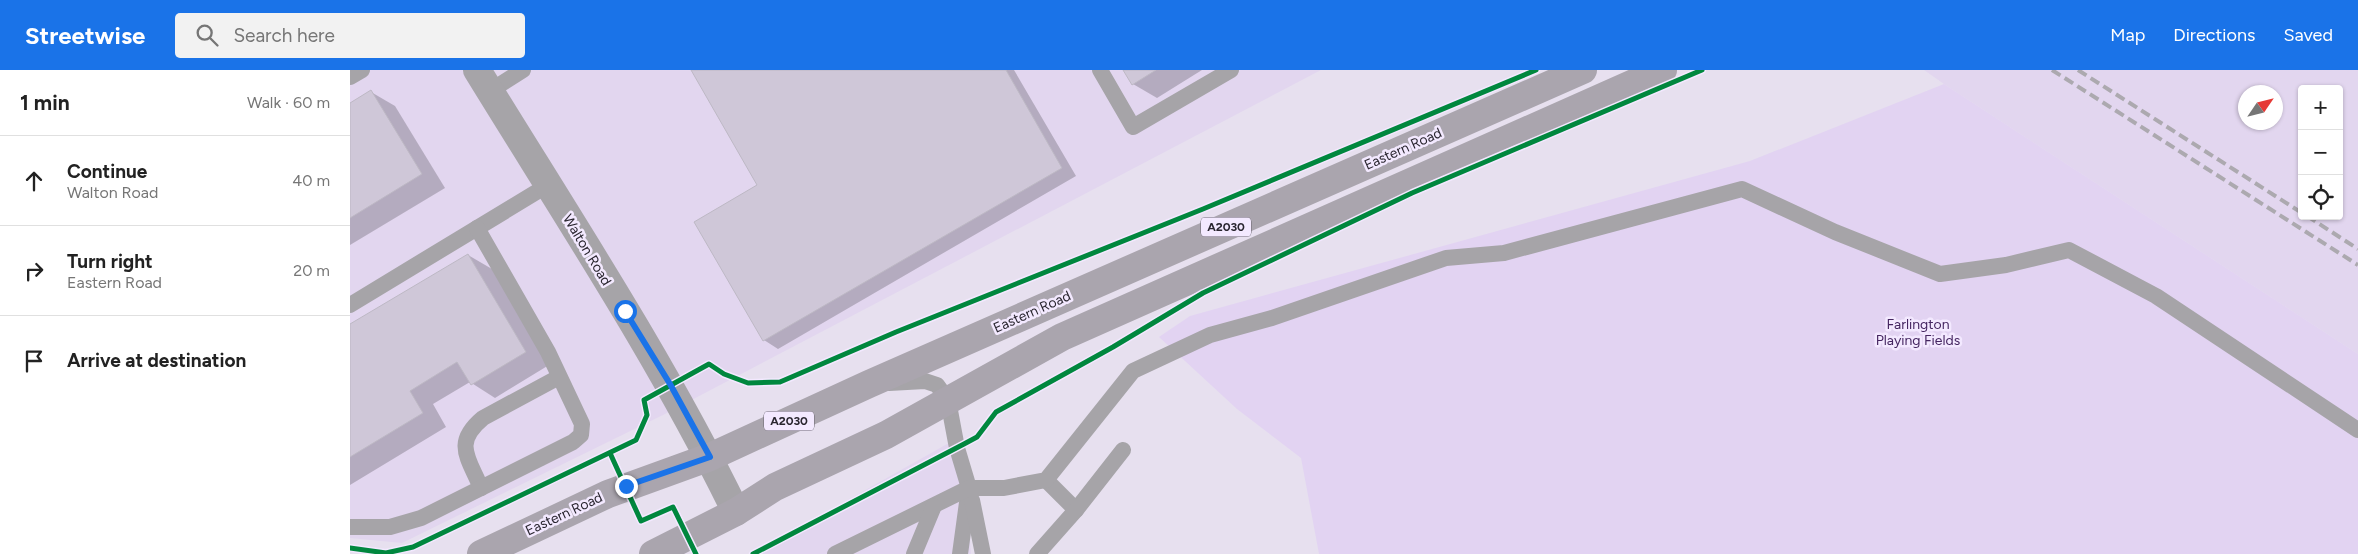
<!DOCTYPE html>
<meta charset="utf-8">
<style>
body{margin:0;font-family:Figtree,sans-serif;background:#f2f2f2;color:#222}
.controls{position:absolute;right:15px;top:15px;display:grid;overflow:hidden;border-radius:5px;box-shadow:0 1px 4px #0004}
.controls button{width:45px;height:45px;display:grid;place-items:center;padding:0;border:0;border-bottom:1px solid #e0e0e0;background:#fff;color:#222;font:25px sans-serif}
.compass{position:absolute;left:1888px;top:15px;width:45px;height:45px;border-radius:50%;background:#fff;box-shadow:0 1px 4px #0004;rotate:55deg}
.stop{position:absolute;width:15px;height:15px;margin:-11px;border:4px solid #1a73e8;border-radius:50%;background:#fff}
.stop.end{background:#1a73e8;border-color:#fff;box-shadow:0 1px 5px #0008}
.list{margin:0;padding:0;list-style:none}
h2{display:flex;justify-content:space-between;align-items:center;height:65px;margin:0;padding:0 20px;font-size:21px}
h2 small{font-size:16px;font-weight:400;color:#767676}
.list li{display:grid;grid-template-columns:32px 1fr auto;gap:15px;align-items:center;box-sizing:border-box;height:90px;padding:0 20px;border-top:1px solid #e0e0e0}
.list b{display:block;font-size:19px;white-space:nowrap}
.list p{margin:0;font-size:16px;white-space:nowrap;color:#767676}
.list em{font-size:16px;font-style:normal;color:#767676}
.icon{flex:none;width:28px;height:28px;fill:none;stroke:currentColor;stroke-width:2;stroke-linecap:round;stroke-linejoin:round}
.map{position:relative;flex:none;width:2008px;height:484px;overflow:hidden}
header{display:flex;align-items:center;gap:30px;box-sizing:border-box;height:70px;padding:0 25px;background:#1a73e8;color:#fff}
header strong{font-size:24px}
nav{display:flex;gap:28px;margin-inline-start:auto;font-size:18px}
.search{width:350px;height:45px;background:#f2f2f2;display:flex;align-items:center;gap:12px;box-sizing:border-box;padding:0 18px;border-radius:5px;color:#767676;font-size:19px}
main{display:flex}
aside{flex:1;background:#fff}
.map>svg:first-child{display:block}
.built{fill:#e2d6ef;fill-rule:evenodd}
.green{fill:#e2d3f2}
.shadow{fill:#0003}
.building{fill:#cfc7d8;stroke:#bdb8c4}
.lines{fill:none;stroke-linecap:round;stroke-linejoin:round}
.lane{stroke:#a6a4a8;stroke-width:16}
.street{stroke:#a6a4a8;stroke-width:28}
.primary{stroke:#aaa5ae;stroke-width:28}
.rail{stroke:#aca9af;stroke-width:4;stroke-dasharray:10 5;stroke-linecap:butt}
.cycleway-casing{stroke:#f3e9ff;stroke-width:8}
.cycleway{stroke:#00873e;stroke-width:5}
.route{stroke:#1a73e8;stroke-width:6}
.labels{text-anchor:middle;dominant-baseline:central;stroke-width:5;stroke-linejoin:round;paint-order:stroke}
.shield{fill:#f3e9ff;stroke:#66606d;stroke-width:1}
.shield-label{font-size:12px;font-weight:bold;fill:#29252f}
.street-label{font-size:14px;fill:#29252f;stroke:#f3e9ff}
.park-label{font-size:14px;fill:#452661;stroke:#f3e9ff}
</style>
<header>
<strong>Streetwise</strong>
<div class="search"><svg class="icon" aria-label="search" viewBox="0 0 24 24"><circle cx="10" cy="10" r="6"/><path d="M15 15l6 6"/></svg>Search here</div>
<nav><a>Map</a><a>Directions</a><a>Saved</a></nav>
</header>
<main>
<aside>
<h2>1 min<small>Walk · 60 m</small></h2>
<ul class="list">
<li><svg class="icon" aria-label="ahead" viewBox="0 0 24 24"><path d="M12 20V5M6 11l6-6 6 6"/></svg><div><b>Continue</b><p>Walton Road</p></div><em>40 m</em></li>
<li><svg class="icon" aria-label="right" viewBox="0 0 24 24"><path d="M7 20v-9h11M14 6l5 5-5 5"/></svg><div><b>Turn right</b><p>Eastern Road</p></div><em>20 m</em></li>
<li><svg class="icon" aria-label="arrive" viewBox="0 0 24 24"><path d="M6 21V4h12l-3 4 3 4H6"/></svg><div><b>Arrive at destination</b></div></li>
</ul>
</aside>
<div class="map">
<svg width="2008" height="484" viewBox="0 0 2008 484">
<rect width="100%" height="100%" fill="#e7e0ef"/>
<g class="built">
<polygon points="0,0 971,0 313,345 52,473 0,468"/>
<path d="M 1574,0 L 2008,0 L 2008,284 L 1594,14 ZM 1952,19 L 1989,19 L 1989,146 L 1952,146 ZM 1896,22 L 1926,22 L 1926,52 L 1896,52 Z"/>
<polygon points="613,365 621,484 402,484"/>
</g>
<polygon class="green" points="1594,14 2008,284 2008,484 969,484 951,388 887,339 809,267 840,246 1400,91"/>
<g class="shadow">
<polygon points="342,0 664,0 726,106 428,279 414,270 409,116"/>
<polygon points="774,0 852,0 807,28 783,14"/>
<polygon points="21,22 45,36 95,118 0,175 0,35"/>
<polygon points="118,185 142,199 199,295 145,328 120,312 83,334 96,357 0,415 0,256"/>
</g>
<g class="building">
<polygon points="341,0 656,0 712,98 413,271 344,152 407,115"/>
<polygon points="773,0 806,0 782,15"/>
<polygon points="21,20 72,104 0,148 0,33"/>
<polygon points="118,184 176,282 121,315 107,292 60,321 73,343 0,387 0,254"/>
</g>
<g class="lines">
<g class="lane">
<polyline points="750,0 783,57 881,0"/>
<polyline points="0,7 12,0"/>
<polyline points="140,21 173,0"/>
<polyline points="0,235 198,115"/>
<polyline points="539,313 575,311 587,315 598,330 607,378 619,418 610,484"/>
<polyline points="696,410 726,440"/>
<path d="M 131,418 C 118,387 103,373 133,348 L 209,307"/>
<polyline points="622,430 633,484"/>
<polyline points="0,457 40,457 71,448 223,372 231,365 232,354 198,282 127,158"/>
<polyline points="485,484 619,418 654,418 696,410 783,301 860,265 922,248 1096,188 1154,183 1392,119 1485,162 1590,204 1656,195 1719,180 1806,226 2008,360"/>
<polyline points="564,484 584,436"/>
<polyline points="687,484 726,440 773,380"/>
</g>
<path class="street" d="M 127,0 C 216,145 311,288 386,442"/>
<g class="primary">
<polyline points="131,484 258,424 360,387 519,314 1233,0"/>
<polyline points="303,484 386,442 425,417 536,365 712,267 1313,0"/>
</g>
<g class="rail">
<polyline points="1702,0 2008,195"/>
<polyline points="1728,0 1952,143"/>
<polyline points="1957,146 2008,179"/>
</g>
<defs>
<g id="cycleway">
<polyline points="260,383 291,451 323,437 346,484"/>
<polyline points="0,478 36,483 63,477 286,370 297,345 294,330 359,294 374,304 398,313 430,312 546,262 853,139 1186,0"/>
<polyline points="403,484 614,374 627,367 646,342 763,277 853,223 1062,123 1352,0"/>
</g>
</defs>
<use href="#cycleway" class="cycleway-casing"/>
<use href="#cycleway" class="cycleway"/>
</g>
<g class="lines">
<polyline class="route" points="275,241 320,314 360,387 276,416"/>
</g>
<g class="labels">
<g class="shield">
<rect x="851" y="147.5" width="50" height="19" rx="4"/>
<rect x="414" y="341.5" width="50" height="19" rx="4"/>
</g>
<g class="shield-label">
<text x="876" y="157">A2030</text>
<text x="439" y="351">A2030</text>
</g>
<g class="street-label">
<text transform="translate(1053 79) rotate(-24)">Eastern Road</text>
<text transform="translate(237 180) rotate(59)">Walton Road</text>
<text transform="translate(682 242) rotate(-24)">Eastern Road</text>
<text transform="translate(214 444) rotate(-25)">Eastern Road</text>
</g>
<g class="park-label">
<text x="1568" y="254">Farlington<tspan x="1568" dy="16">Playing Fields</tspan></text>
</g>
</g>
</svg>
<div class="controls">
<button>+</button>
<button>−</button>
<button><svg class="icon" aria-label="locate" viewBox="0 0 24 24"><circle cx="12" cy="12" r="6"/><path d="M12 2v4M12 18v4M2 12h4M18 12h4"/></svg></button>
</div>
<svg class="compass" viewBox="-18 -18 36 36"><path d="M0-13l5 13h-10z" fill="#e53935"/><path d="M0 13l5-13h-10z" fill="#767676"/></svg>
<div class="stop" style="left:275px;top:241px"></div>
<div class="stop end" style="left:276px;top:416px"></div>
</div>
</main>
